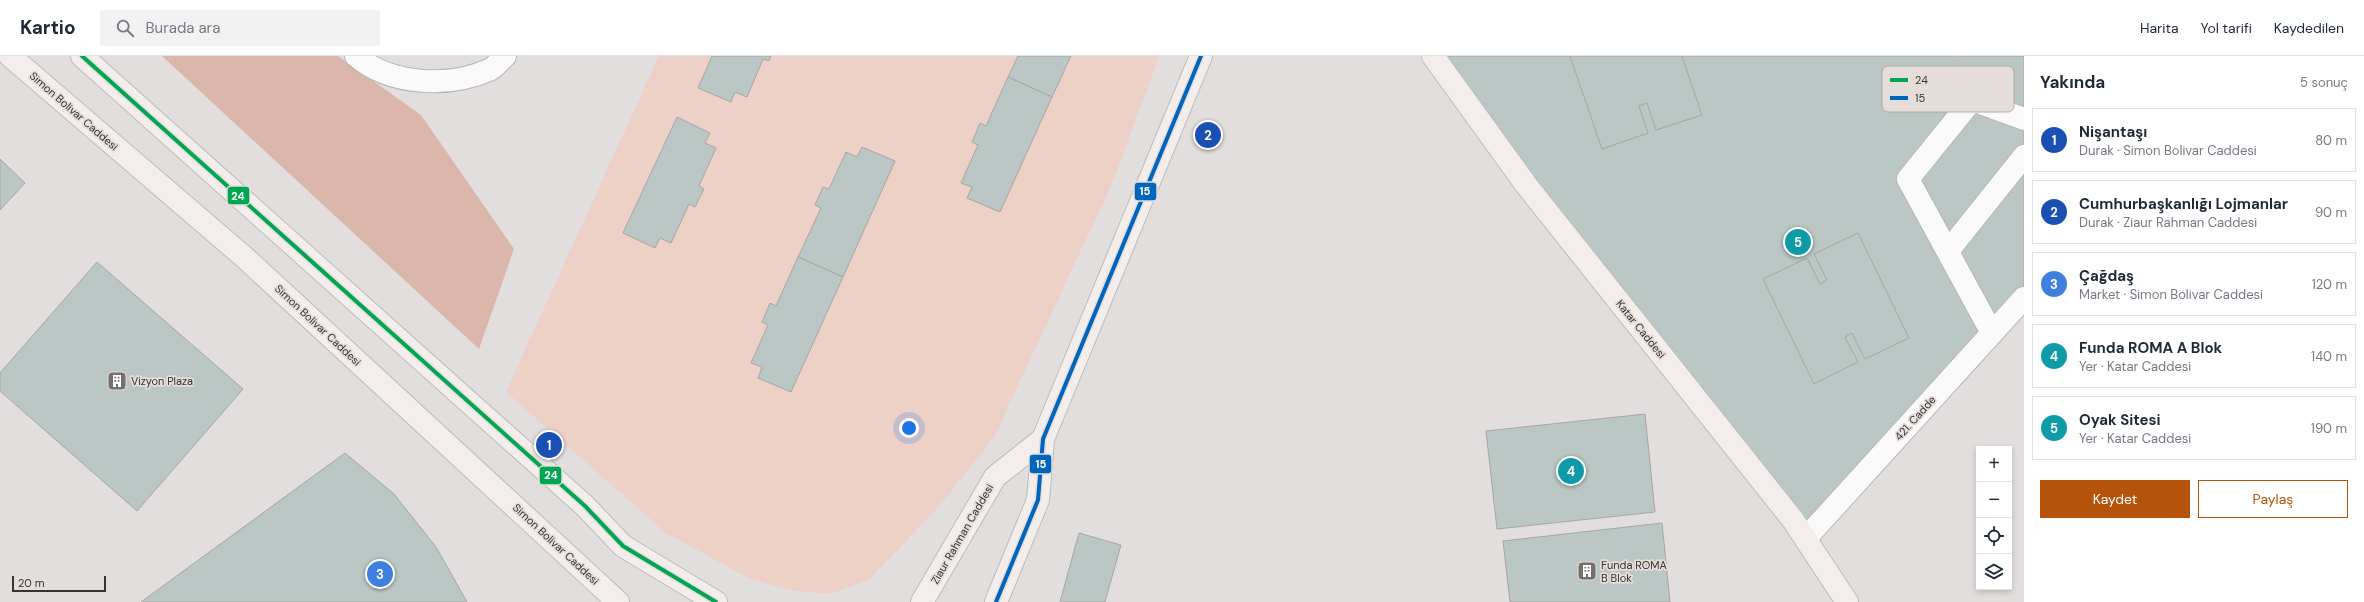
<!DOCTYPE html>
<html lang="tr">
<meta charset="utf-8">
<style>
body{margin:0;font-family:"DM Sans",sans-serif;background:#f2f2f3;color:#1f2937}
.controls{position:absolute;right:12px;bottom:12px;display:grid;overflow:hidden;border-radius:0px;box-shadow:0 2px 6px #0003}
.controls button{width:36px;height:36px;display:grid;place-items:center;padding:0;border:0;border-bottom:1px solid #e0e1e3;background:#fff;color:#1f2937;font:20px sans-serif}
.scale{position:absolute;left:12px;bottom:10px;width:94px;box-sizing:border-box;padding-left:4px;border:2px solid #373432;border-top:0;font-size:11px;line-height:14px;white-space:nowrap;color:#373432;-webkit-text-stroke:3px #e5ddda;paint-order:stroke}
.you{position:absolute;left:909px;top:372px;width:14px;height:14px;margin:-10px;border:3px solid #fff;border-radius:50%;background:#1a73e8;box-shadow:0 0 0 6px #1a73e833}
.badge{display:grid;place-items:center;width:26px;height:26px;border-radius:50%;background:#b45309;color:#fff;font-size:13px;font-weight:700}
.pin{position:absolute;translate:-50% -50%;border:2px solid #fff;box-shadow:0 1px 4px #0006}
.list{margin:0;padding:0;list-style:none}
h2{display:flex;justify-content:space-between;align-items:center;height:52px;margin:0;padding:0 16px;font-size:17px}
h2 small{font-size:13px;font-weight:400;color:#747a83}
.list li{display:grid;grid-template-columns:26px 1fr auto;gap:12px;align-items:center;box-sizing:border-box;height:64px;margin:0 8px 8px;padding:0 8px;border:1px solid #e0e1e3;border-radius:0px}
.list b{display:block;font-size:15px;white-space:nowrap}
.list p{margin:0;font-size:13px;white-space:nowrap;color:#747a83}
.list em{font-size:13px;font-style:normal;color:#747a83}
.actions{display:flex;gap:8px;padding:12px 16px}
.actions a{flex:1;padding:9px 0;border:1px solid #b45309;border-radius:0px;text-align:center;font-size:14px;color:#b45309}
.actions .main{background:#b45309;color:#fff}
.icon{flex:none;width:22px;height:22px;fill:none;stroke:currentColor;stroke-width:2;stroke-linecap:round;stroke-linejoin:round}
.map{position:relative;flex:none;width:2024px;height:546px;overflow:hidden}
header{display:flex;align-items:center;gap:24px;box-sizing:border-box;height:56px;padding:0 20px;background:#fff;border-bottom:1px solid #e0e1e3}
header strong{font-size:19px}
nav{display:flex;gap:22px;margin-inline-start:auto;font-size:14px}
.search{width:280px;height:36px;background:#f2f2f3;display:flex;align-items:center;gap:10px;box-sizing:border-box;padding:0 14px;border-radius:0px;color:#747a83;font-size:15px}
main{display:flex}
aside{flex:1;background:#fff}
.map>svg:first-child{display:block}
.green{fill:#edd0c6}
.forest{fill:#dab7aa}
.building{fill:#bac7c4;stroke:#a7a6a5}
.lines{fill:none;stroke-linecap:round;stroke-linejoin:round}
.minor-casing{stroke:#b9b6b5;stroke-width:24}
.major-casing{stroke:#bebbbb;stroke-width:24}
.path{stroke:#c0bfbe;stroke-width:2.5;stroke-dasharray:3 2;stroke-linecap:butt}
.minor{stroke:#fbfafa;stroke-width:22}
.major{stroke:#f3eeec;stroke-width:22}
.bus-1-casing{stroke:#e5ddda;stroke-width:7}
.bus-2-casing{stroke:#e5ddda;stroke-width:7}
.bus-1{stroke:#00a651;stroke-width:4}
.bus-2{stroke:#0065bd;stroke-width:4}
.labels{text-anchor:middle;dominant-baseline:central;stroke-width:3.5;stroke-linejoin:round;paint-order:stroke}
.street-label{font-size:11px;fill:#373432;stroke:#e5ddda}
.poi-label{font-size:11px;fill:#373432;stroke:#e5ddda;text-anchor:start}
.key{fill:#e5ddda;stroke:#b1aaa8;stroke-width:1}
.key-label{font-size:11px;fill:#373432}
.line-badge{stroke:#e5ddda;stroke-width:1.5}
.badge-label{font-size:11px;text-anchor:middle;font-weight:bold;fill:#fff}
</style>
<header>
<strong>Kartio</strong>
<div class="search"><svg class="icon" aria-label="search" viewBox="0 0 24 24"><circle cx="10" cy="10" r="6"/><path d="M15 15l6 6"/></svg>Burada ara</div>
<nav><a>Harita</a><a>Yol tarifi</a><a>Kaydedilen</a></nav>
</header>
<main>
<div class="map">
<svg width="2024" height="546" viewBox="0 0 2024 546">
<rect width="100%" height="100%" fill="#e2dedd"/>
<polygon class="green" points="659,0 1159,0 1114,123 994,381 940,449 869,524 829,538 790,534 750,523 666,477 506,336"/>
<polygon class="forest" points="162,0 338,0 421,59 514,193 479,293"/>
<g class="building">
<polygon points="712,0 771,0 769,5 763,3 747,41 735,36 731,46 698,32"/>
<polygon points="1018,0 1071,0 1052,41 1008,21"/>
<polygon points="1424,0 2024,0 2024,242 1806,482"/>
<polygon points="1570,0 1682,0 1702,59 1656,74 1647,47 1639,50 1648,77 1602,93"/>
<polygon points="1008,21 1052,41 1000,156 967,142 972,131 961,127 978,89 972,86 980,67 986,70"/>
<polygon points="677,61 710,77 705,87 716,92 699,130 704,133 695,151 689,148 671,187 660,182 655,192 623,177"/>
<polygon points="862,91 895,105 843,221 798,201 821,152 815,149 823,131 829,133 846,96 857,101"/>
<polygon points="0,103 25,127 0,154"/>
<polygon points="1858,177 1909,282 1865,303 1852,277 1845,281 1858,306 1814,328 1763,223 1807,202 1820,228 1827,224 1814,198"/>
<polygon points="798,201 843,221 791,336 758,322 762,311 751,307 768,269 762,266 770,247 776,250"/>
<polygon points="97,206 243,333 137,455 0,335 0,317"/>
<polygon points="1645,358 1655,456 1497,473 1486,375"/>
<polygon points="345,397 394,438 436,491 467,546 141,546"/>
<polygon points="1662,467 1670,546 1510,546 1503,485"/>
<polygon points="1079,477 1121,489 1105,546 1060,546"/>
</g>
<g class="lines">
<defs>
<g id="minor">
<path d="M 356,0 C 390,29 448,32 489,14 C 495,12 500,4 505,0"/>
<polyline points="1948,195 2024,100"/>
<polyline points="1992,277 1908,123 1972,44 2024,63"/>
<polyline points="1806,482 2024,242"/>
</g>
<g id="major">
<polyline points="10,0 243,200 618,546"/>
<polyline points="82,0 585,450 623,490 716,546"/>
<polyline points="1433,0 1527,130 1793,464 1847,546"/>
<polyline points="922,546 995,421 1043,383"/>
<polyline points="996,546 1038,444 1043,383 1201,0"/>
</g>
</defs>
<use href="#minor" class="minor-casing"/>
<use href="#major" class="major-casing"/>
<polyline class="path" points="1955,0 1955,7 1978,16"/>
<use href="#minor" class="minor"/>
<use href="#major" class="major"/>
<defs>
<polyline id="bus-1" points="82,0 585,450 623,490 716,546"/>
<polyline id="bus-2" points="996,546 1038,444 1043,383 1201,0"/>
</defs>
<use href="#bus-1" class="bus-1-casing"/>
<use href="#bus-2" class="bus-2-casing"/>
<use href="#bus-1" class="bus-1"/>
<use href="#bus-2" class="bus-2"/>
</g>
<defs>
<symbol id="building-square" viewBox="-11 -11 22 22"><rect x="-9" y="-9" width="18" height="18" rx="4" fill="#73706e" stroke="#e5ddda"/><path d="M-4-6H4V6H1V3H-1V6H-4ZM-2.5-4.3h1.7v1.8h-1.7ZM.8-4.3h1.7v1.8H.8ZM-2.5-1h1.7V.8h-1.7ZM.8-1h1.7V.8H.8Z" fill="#fff"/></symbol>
</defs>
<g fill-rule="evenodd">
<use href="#building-square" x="106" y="314" width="22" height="22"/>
<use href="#building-square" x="1576" y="504" width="22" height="22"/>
</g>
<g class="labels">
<g class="street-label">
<text transform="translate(74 55) rotate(41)">Simon Bolivar Caddesi</text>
<text transform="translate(318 269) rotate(43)">Simon Bolivar Caddesi</text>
<text transform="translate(1641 273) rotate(51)">Katar Caddesi</text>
<text transform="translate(1915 362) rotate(-48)">421. Cadde</text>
<text transform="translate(962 478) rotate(-60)">Ziaur Rahman Caddesi</text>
<text transform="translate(556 488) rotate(43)">Simon Bolivar Caddesi</text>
</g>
<g class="poi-label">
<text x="131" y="325">Vizyon Plaza</text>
<text x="1601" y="509">Funda ROMA<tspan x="1601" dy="13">B Blok</tspan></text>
</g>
</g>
<rect x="1882" y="10" width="132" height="46" rx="6" class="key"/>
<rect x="1890" y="22" width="18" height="4" fill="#00a651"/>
<rect x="1890" y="40" width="18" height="4" fill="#0065bd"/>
<g class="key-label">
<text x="1915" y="28">24</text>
<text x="1915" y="46">15</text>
</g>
<g class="line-badge">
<rect x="1134" y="126" width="23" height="19" rx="4" fill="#0065bd"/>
<rect x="227" y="130" width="23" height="19" rx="4" fill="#00a651"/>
<rect x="1029" y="398" width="23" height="20" rx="4" fill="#0065bd"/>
<rect x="539" y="410" width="23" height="19" rx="4" fill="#00a651"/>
</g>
<g class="badge-label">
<text x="1145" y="139">15</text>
<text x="238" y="144">24</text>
<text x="1041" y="412">15</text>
<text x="551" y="423">24</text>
</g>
</svg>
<div class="controls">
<button>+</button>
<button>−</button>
<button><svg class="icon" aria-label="locate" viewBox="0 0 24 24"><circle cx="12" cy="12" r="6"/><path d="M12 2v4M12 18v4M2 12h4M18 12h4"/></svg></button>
<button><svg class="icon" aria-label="layers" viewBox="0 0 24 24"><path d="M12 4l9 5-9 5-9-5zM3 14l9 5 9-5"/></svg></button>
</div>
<div class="scale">20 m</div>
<div class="you"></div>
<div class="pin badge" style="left:549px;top:389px;background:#1a4fb4">1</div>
<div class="pin badge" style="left:1208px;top:79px;background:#1a4fb4">2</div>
<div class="pin badge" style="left:380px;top:518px;background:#3f7fe0">3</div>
<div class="pin badge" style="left:1571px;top:415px;background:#0f9aa8">4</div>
<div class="pin badge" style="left:1798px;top:186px;background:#0f9aa8">5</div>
</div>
<aside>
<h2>Yakında<small>5 sonuç</small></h2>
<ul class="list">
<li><span class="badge" style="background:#1a4fb4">1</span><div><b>Nişantaşı</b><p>Durak · Simon Bolivar Caddesi</p></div><em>80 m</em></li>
<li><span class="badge" style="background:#1a4fb4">2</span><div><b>Cumhurbaşkanlığı Lojmanlar</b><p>Durak · Ziaur Rahman Caddesi</p></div><em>90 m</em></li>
<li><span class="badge" style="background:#3f7fe0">3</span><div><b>Çağdaş</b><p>Market · Simon Bolivar Caddesi</p></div><em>120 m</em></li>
<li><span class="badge" style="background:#0f9aa8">4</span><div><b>Funda ROMA A Blok</b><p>Yer · Katar Caddesi</p></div><em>140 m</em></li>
<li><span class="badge" style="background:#0f9aa8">5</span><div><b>Oyak Sitesi</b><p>Yer · Katar Caddesi</p></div><em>190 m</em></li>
</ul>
<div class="actions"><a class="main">Kaydet</a><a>Paylaş</a></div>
</aside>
</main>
